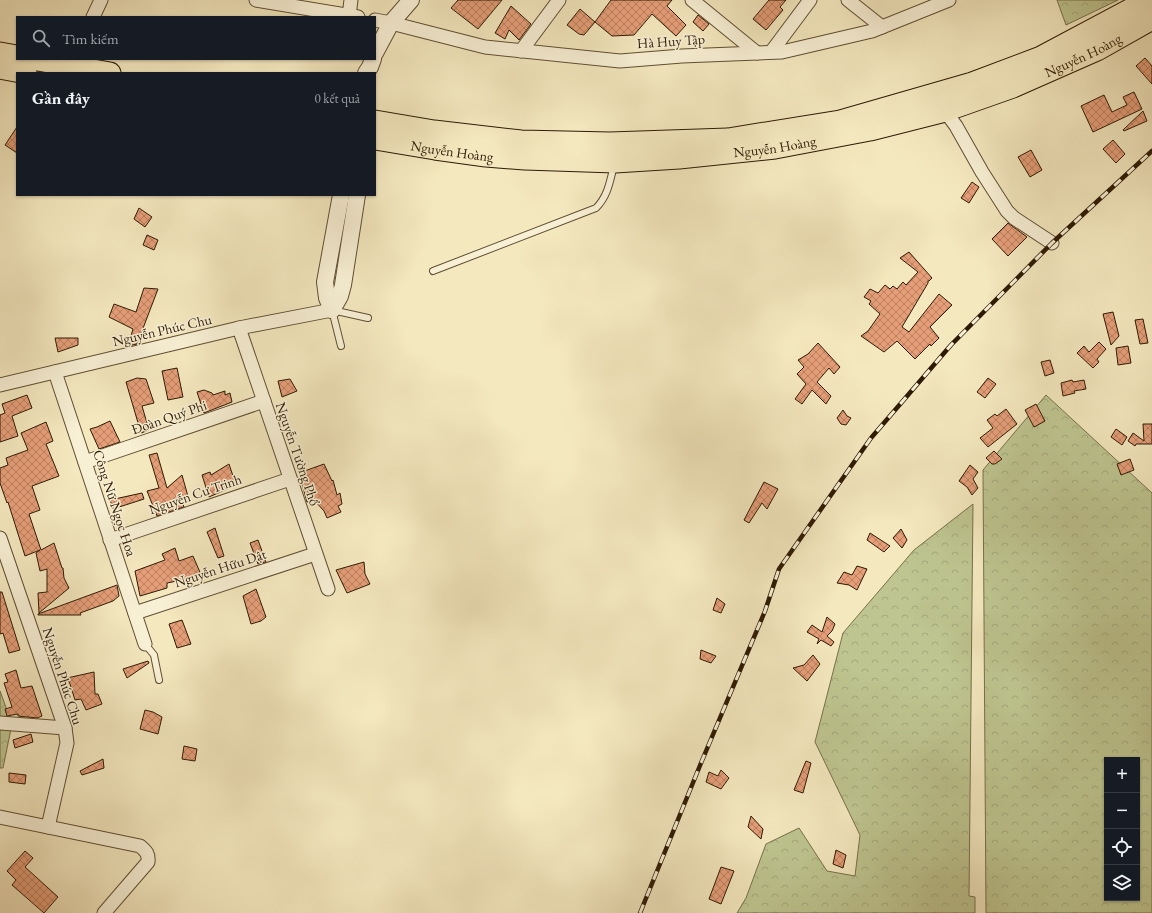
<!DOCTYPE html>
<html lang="vi">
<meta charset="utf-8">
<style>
body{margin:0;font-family:"EB Garamond",serif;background:#20242c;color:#f1f3f6}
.controls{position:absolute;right:12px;bottom:12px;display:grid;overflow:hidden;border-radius:0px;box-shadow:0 1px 3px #0004}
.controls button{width:36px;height:36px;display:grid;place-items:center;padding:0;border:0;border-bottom:1px solid #363941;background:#171b24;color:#f1f3f6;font:20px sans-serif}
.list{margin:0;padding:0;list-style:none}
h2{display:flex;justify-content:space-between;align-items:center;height:52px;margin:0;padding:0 16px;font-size:17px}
h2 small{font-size:13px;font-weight:400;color:#9ea1a6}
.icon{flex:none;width:22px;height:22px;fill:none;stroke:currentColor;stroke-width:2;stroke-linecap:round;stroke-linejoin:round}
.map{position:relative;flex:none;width:1152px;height:913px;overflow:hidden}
.search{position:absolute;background:#171b24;box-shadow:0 1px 3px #0004;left:16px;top:16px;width:360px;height:44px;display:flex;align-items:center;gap:10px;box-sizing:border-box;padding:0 14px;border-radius:0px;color:#9ea1a6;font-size:15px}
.panel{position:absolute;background:#171b24;box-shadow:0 1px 3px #0004;left:16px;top:72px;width:360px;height:124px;border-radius:0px}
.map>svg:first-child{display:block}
.forest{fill:url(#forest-crowns);stroke:#76704a;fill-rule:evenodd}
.building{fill:url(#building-cross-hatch);stroke:#2e1a03}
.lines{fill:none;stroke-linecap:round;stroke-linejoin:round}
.service-casing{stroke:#604e32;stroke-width:8}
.minor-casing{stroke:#604e32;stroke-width:15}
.tertiary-casing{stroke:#604e32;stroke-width:18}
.trunk-casing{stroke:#2e1a03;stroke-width:23}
.service{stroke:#f8f0d5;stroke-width:6}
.minor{stroke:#f8f0d5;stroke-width:13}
.tertiary{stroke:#f8f0d5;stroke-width:16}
.trunk{stroke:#f4e8bf;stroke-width:21}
.rail-casing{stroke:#2e1a03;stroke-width:4.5}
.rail{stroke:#f8f0d5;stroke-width:3;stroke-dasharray:9;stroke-linecap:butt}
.labels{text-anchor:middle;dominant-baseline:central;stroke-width:3;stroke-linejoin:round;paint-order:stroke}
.street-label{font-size:14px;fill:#2e1a03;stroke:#f8f0d5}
</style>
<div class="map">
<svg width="1152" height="913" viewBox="0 0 1152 913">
<defs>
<pattern id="forest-crowns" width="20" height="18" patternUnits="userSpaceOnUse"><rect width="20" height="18" fill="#bec590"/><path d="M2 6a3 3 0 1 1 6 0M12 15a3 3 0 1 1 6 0" fill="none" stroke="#a4a97b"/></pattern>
<pattern id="building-cross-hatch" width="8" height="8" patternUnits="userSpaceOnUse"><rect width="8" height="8" fill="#e59e78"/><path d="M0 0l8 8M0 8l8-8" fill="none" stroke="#ba8060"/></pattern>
</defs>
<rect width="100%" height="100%" fill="#f4e8bf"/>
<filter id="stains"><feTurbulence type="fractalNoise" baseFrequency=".005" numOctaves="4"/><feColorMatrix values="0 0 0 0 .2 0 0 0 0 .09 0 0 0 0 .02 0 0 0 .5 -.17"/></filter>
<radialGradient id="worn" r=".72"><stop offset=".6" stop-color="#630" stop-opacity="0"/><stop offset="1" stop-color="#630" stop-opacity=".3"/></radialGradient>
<g class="forest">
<polygon points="1057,0 1118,0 1066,25"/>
<path d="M 1046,395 L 1152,493 L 1152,913 L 986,913 L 983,470 ZM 1107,760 L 1137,760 L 1137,898 L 1107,898 Z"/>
<polygon points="973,504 969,896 975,897 975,913 737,913 746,898 766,844 799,828 827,871 855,876 860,835 815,742 843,633 914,550"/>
<polygon points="0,691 12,724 3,768 0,768"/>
</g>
<g class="building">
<polygon points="458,0 502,0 478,29 451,8"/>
<polygon points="611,0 672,0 667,6 686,25 676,36 652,14 634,35 612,36 595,22 584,35 579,34 567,25 580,9 595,22"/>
<polygon points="769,0 786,0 780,7 783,10 766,30 753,19"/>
<polygon points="511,6 531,24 519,40 509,30 505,39 495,33"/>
<polygon points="698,15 709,24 703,31 693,22"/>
<polygon points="1145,58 1152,66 1152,84 1136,66"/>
<polygon points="1134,92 1142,109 1093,132 1081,106 1104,95 1112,112 1127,105 1123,97"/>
<polygon points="1143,111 1147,121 1124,131 1123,130"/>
<polygon points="17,127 17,153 5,145"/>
<polygon points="1113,140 1125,154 1116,163 1103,149"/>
<polygon points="1031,150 1042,170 1030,177 1018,157"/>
<polygon points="972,182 979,187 969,203 961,198"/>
<polygon points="139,208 152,217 145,227 134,219"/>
<polygon points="1008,223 1027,237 1008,256 992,239"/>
<polygon points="147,235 158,240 154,250 143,245"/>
<polygon points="909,252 932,278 929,281 928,281 928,283 902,327 909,332 939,294 952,305 930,327 939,338 931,346 930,344 915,359 897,341 884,352 861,336 868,331 880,314 869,304 871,301 864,297 870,289 878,293 885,285 890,289 893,286 897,289 903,282 906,285 918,272 900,258"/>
<polygon points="144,288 158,289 137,344 128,346 133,329 109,317 114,304 136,312"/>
<polygon points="1113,312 1119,336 1111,345 1103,314"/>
<polygon points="1143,319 1148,343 1140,344 1135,320"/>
<polygon points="55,338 78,338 78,345 58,352"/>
<polygon points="1099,342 1106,349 1097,359 1099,362 1093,368 1077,353 1084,346 1089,352"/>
<polygon points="818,343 840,367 834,374 829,368 817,382 831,396 826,404 812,390 802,404 795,399 806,384 797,374 804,367 798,360 808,354"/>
<polygon points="1128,346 1131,363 1118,365 1116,348"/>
<polygon points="1050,360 1054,373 1045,376 1041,362"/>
<polygon points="177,368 183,397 168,400 162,371"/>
<polygon points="137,378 146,379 154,403 142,406 149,430 141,433 126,382"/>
<polygon points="988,378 996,384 985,398 977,392"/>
<polygon points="290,379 297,391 282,397 278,381"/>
<polygon points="1072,380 1073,382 1084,380 1086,389 1074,391 1075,393 1063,396 1061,383"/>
<polygon points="204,390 212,393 213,395 225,391 225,395 230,393 232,402 204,413 197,392"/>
<polygon points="27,395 32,408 12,416 18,436 0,442 0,415 5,413 2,404"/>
<polygon points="1036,404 1045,421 1034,427 1025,410"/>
<polygon points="1006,409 1017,424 988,447 980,438 993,428 987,420 995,414 997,416"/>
<polygon points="843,410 847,416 851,418 846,425 841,424 837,418"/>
<polygon points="110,421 120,442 99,449 90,429 97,427"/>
<polygon points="46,422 53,441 46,444 59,476 32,486 40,510 29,514 41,550 54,543 62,568 63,568 64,578 69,588 39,613 38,593 47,592 47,569 40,571 36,553 40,550 25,556 8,502 7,503 0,483 0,468 8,465 6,458 28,450 21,433"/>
<polygon points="1143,424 1152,424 1152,444 1136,444 1135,446 1128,441 1133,433 1144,441"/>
<polygon points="1116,429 1127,437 1122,445 1111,437"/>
<polygon points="994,451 1002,459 995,464 992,464 986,458"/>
<polygon points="157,453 167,488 182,475 189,500 182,501 184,507 157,516 147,491 159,488 149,455"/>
<polygon points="1130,459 1134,470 1121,475 1117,464"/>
<polygon points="229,464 236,485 209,497 202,475 210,472 211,475"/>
<polygon points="324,464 332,481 333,480 337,495 340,493 342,504 338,506 341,512 327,518 324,511 314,500 307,502 299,473"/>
<polygon points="970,465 978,472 973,479 978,488 972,495 967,487 959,481"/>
<polygon points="764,482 778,489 767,509 762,503 749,523 744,520"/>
<polygon points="142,493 144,499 113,509 110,500"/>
<polygon points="215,528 224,556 218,558 207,532"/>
<polygon points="901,529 907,540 902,548 893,538"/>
<polygon points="870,533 890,546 884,552 867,540"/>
<polygon points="258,540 266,562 258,564 250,543"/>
<polygon points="175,548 179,561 193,556 202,577 192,579 192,578 167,583 167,588 140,596 135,571 165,560 162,554"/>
<polygon points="364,562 365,574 370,584 347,593 336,570"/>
<polygon points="857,566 867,569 857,590 849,585 837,583 844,572 852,575"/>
<polygon points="117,585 119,596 113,601 80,613 81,615 38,615 38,614"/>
<polygon points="256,589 266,617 261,621 251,624 243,596"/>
<polygon points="0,592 2,592 20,650 9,653 3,633 0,634"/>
<polygon points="717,598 725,604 721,613 713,610"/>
<polygon points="827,617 835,624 832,631 827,636 834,642 831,646 821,640 817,644 819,639 807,632 812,625 822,632"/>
<polygon points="182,620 191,644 177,648 169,624"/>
<polygon points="701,650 716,656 711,663 700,659"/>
<polygon points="813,655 820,664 807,681 793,668 804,665"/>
<polygon points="148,661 149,663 127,678 123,669"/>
<polygon points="16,670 21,688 32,686 42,716 37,718 18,716 18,714 7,716 5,709 12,707 4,683 8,682 5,674"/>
<polygon points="94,672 95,694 98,694 102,704 86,710 81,699 75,700 70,684 67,678"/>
<polygon points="145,710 153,712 162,717 158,734 140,729"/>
<polygon points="31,734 33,742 15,748 13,740"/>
<polygon points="184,746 197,749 195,761 182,759"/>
<polygon points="103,759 104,768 82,775 80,771"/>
<polygon points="806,761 811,763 803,793 794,790"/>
<polygon points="721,770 729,778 721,789 706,782 709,772 718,776"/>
<polygon points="9,773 26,775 25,784 9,782"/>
<polygon points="751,816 763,829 761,839 748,827"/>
<polygon points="836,850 846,855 843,868 833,864"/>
<polygon points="25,851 33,858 25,867 58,897 44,913 12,885 16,880 7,871"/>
<polygon points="721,867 734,871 721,904 709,899"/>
</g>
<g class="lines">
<defs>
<g id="service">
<path d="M 433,271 L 596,208 C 608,196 610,181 614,165"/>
<polyline points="341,346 332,310 368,318"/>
<polyline points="145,644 154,655 159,680"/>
</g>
<g id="minor">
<polyline points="256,0 358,17"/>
<polyline points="692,0 757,53"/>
<polyline points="848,0 882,27"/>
<polyline points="349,16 351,0"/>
<polyline points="93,17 101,0"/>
<polyline points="375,20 391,23 485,47 620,61 682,56 782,52 872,31 949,0"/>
<polyline points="521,51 559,0"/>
<polyline points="772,51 810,0"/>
<polyline points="945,111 956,126 982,172 1007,211 1014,218 1052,243"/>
<polyline points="239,328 328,589"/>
<polyline points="55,372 145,644"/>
<polyline points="0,385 239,328 332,310"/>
<polyline points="85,462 264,401"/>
<polyline points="0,538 65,728 67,743 48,827"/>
<polyline points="110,540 290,479"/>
<polyline points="135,613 315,554"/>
<polyline points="0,723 65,728"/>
<path d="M 0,817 L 140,846 C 146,851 149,854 148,862 L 104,913"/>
</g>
<g id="tertiary">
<polyline points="375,53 391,23 411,0"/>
<polyline points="366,73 370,67 373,59"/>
<polyline points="332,310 340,296 343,285 357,195"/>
<polyline points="332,310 327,298 325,282 341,195"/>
</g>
<g id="trunk">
<polyline points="0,53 17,56"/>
<polyline points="32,59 110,73"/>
<polyline points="0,68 26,73"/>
<polyline points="375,121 434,131 521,141 610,143 728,139 840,121 972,83 1041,57 1148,0"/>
<path id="s1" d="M 375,139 L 435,149 L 486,156 L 525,159 L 615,162 L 679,158 L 775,148 L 870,130 L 945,111 L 1013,87 L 1097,50 L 1152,19"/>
</g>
</defs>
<use href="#service" class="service-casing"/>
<use href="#minor" class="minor-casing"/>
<use href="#tertiary" class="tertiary-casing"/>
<use href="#trunk" class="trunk-casing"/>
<use href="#service" class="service"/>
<use href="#minor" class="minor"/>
<use href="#tertiary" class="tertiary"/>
<use href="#trunk" class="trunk"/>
<defs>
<polyline id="rail" points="640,913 701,763 765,611 779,569 871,438 951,345 1052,243 1152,151"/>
</defs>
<use href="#rail" class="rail-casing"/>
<use href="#rail" class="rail"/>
</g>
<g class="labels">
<g class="street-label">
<text transform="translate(671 41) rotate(-4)">Hà Huy Tập</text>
<text stroke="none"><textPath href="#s1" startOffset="725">Nguyễn Hoàng</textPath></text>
<text stroke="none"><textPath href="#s1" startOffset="402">Nguyễn Hoàng</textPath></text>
<text stroke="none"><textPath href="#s1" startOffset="78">Nguyễn Hoàng</textPath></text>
<text transform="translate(162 330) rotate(-13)">Nguyễn Phúc Chu</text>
<text transform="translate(169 417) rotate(-19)">Đoàn Quý Phi</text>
<text transform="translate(298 454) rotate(71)">Nguyễn Tường Phổ</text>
<text transform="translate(195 494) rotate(-19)">Nguyễn Cư Trinh</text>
<text transform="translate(115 503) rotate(72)">Công Nữ Ngọc Hoa</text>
<text transform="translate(220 568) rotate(-18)">Nguyễn Hữu Dật</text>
<text transform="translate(63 676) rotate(72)">Nguyễn Phúc Chu</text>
</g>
</g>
<rect width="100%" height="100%" filter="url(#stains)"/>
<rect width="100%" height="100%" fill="url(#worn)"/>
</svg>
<div class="controls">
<button>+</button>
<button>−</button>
<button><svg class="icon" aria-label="locate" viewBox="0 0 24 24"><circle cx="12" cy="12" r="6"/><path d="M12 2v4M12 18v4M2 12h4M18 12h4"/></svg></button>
<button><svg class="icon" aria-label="layers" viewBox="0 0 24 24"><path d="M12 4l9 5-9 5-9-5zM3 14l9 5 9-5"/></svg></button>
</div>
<div class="search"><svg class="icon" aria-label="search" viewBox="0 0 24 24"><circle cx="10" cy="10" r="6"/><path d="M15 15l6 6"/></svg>Tìm kiếm</div>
<section class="panel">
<h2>Gần đây<small>0 kết quả</small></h2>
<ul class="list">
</ul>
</section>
</div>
